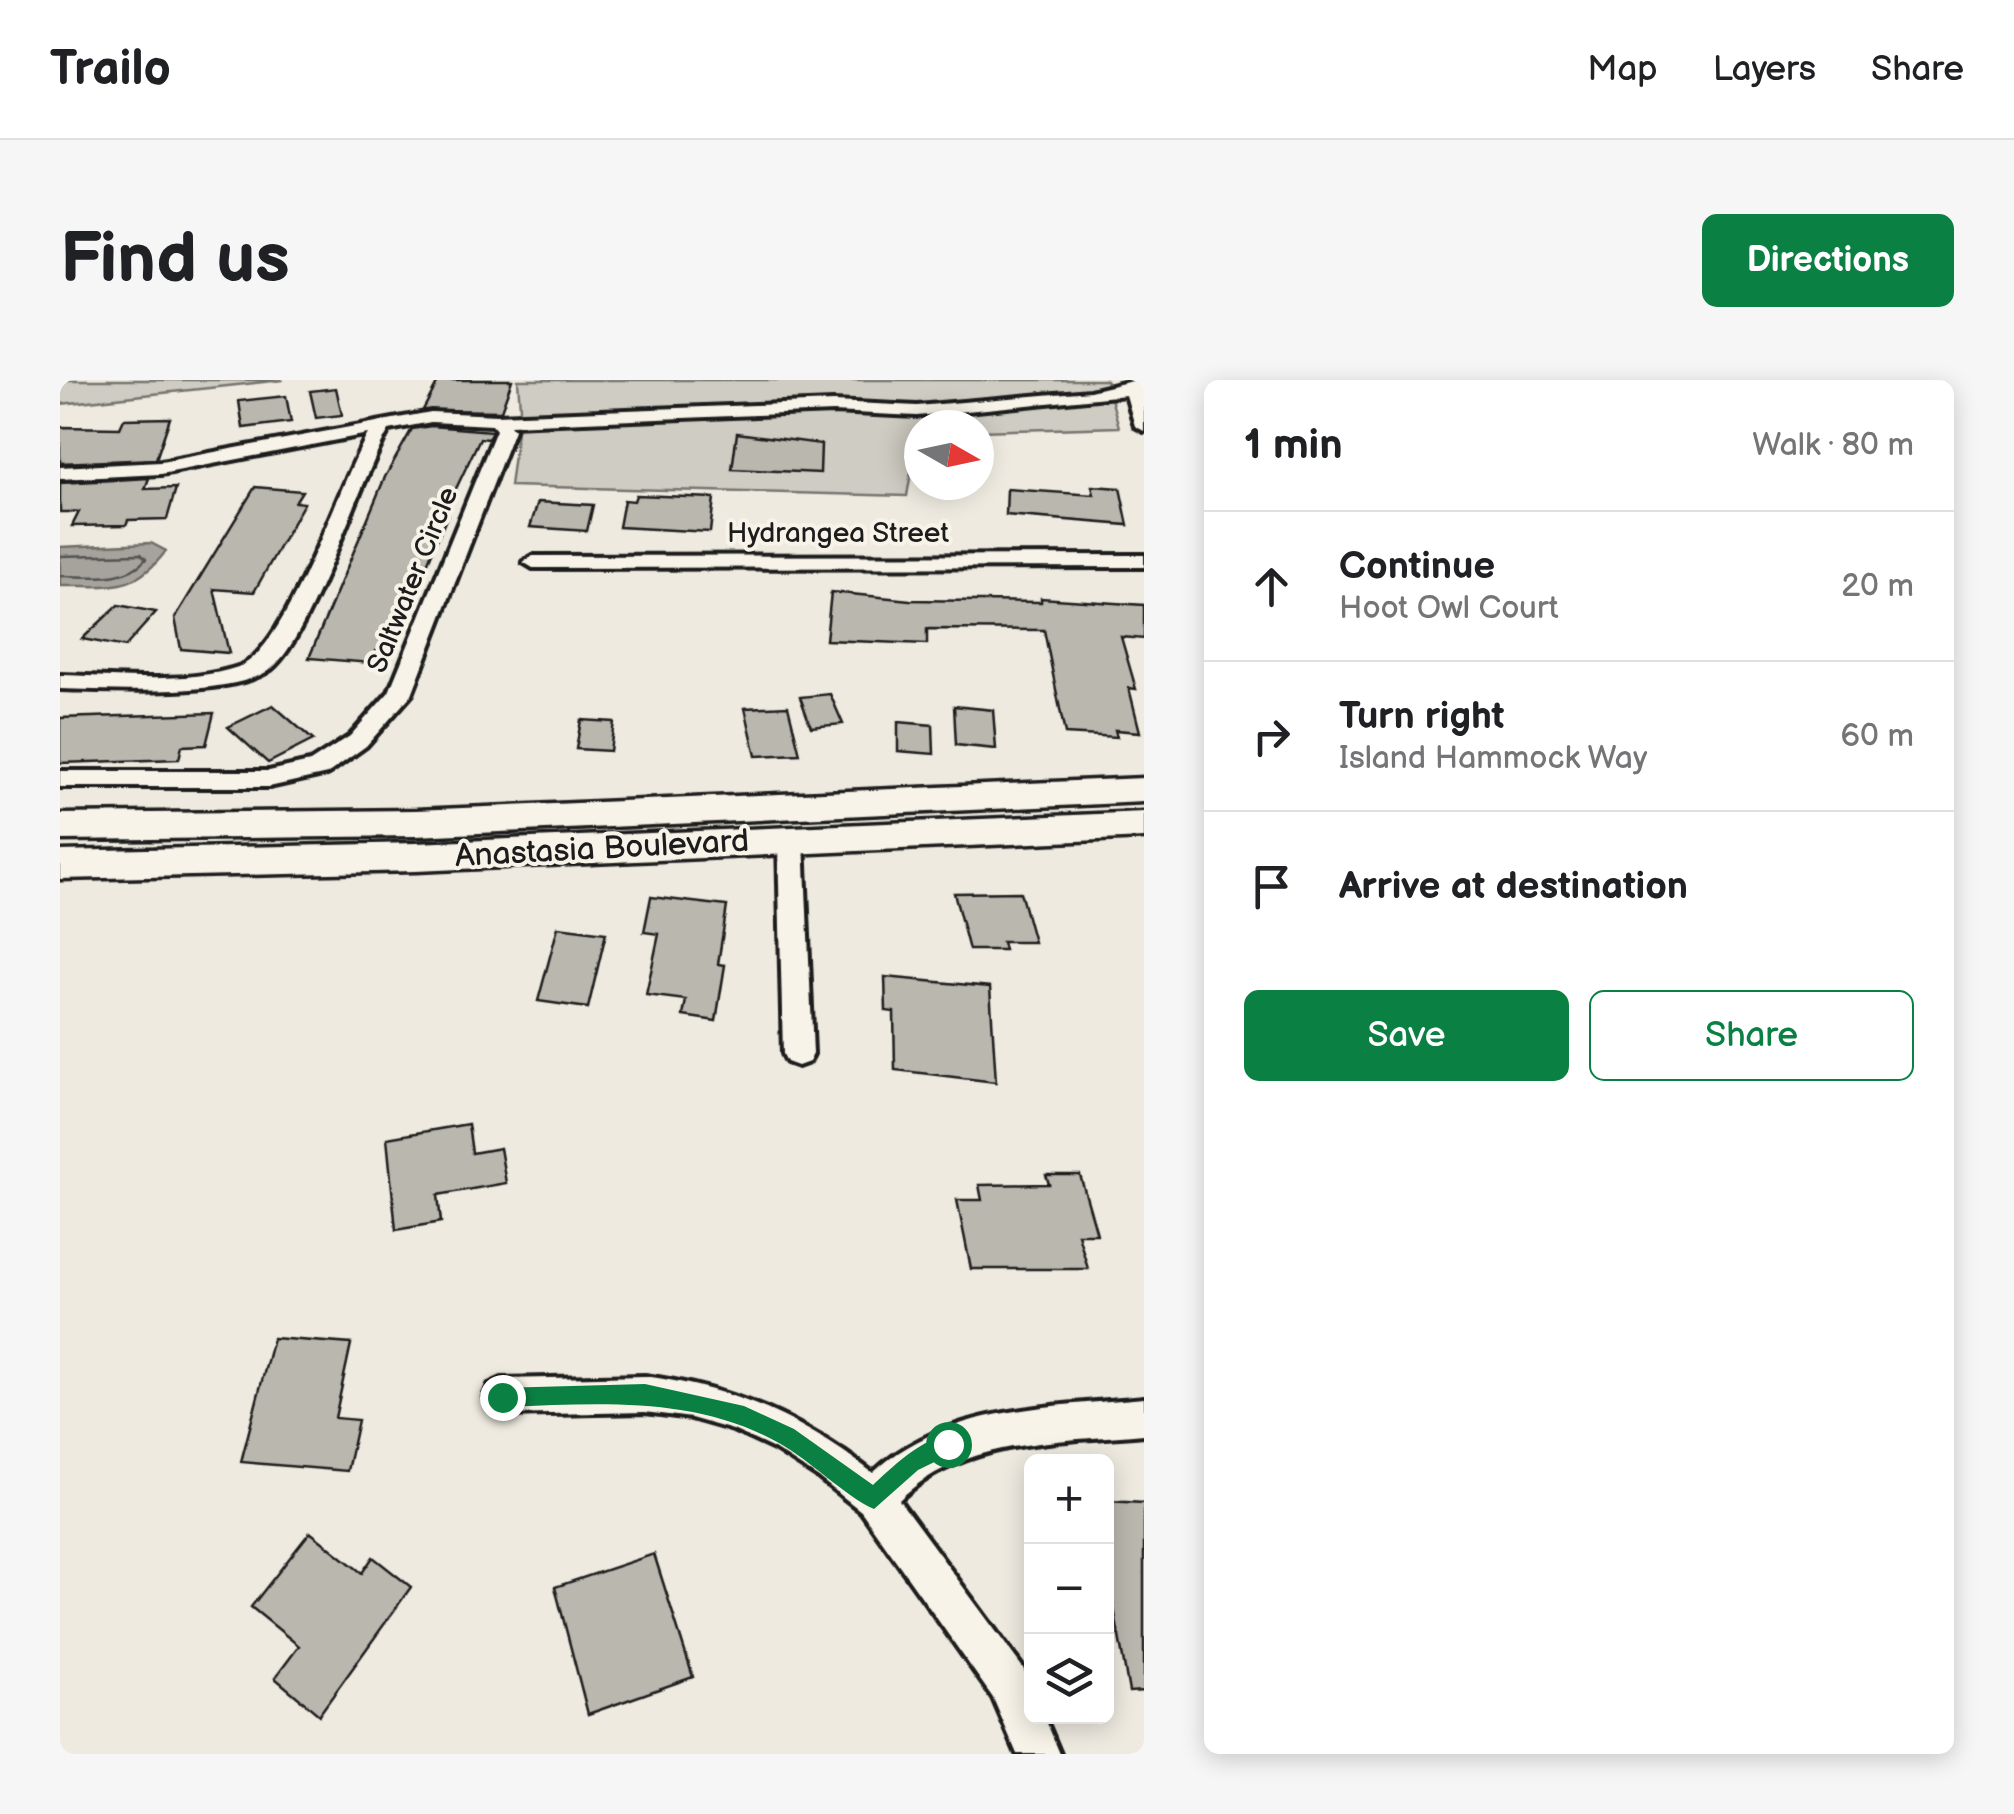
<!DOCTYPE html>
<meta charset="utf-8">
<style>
body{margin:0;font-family:"Balsamiq Sans",sans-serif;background:#f6f6f6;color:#202124}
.controls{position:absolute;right:30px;bottom:30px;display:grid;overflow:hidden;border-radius:15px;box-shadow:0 5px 25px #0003}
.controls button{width:90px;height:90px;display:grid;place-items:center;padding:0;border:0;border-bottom:2px solid #e0e0e0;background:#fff;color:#202124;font:50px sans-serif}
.compass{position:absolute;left:844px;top:30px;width:90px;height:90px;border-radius:50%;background:#fff;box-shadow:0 5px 25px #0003;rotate:99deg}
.stop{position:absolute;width:30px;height:30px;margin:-22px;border:8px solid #0b8043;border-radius:50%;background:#fff}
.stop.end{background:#0b8043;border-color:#fff;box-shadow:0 2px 10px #0008}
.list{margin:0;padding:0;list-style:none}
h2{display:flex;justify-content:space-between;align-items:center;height:130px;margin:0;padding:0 40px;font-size:42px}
h2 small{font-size:32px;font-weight:400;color:#757577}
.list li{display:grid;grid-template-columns:65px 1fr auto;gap:30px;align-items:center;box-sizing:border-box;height:150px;padding:0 40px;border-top:2px solid #e0e0e0}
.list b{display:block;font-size:38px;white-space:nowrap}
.list p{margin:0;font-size:32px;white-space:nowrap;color:#757577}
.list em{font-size:32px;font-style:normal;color:#757577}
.actions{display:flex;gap:20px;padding:30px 40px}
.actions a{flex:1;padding:22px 0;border:2px solid #0b8043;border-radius:15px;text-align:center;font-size:35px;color:#0b8043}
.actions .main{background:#0b8043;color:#fff}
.icon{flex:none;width:55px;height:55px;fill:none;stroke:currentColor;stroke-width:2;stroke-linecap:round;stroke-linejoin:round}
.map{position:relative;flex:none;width:1084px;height:1374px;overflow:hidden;border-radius:15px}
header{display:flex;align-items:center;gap:60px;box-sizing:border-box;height:140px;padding:0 50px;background:#fff;border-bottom:2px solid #e0e0e0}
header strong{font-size:48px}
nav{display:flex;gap:55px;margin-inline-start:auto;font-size:35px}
.intro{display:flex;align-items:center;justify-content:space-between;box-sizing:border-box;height:240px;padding:0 60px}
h1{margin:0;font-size:70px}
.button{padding:25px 45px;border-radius:15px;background:#0b8043;color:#fff;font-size:35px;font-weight:700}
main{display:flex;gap:60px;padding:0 60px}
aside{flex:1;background:#fff;border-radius:15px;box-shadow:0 5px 25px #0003}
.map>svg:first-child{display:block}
.green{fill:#cfccc3;stroke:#767470;stroke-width:2.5}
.water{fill:#a6a39d;stroke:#6f6d69;stroke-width:2.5}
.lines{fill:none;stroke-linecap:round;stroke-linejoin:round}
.shore{stroke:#535250;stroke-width:2.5}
.building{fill:#bab7af;stroke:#1c1c1c;stroke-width:2.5}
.minor-casing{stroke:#1c1c1c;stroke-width:8}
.primary-casing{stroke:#1c1c1c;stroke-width:7}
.minor{fill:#f7f3e8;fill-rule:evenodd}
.primary{fill:#f7f3e8;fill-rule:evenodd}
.route{fill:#0b8043}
.labels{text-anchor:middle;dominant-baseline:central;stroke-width:8;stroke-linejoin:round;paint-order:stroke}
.far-street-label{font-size:28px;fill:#1c1c1c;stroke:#f7f3e8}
.street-label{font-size:32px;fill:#1c1c1c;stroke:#f7f3e8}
</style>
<header>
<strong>Trailo</strong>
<nav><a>Map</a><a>Layers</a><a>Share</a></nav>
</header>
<div class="intro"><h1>Find us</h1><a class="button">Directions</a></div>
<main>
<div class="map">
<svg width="1084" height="1374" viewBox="0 0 1084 1374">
<rect width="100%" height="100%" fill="#eeeae0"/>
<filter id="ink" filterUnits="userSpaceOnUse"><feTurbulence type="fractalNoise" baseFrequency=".01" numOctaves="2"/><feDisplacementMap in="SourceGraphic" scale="20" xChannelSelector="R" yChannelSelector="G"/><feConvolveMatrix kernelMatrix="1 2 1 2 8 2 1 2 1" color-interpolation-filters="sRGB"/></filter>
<g filter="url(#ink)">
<g class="green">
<polygon points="0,0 223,0 0,24"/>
<polygon points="458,0 1046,0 1059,47 919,51 919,45 859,45 847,116 450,106 460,28"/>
</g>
<path class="water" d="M 91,163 L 106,171 C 73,214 50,205 0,206 L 0,167 Z"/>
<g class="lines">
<path class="shore" d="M 0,176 L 81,174 L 86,179 C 65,203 29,196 0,196"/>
</g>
<g class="building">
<polygon points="379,0 452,0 441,31 363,30"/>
<polygon points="276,8 282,35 256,38 250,11"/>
<polygon points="226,16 231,42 183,48 179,21"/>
<polygon points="110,38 96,79 0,83 0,47 60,48 64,39"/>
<polygon points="371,46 432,51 428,59 420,58 384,134 388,134 330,272 316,271 311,283 249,278 325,97 352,49"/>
<polygon points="677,53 761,64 760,93 672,89"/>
<polygon points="89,98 85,109 116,108 107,139 68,140 66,145 12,146 19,132 0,132 0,103"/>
<polygon points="1032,106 1060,108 1068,145 946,135 947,109 1034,115"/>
<polygon points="195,107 242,111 235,122 244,123 194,212 154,209 169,273 121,269 115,238"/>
<polygon points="576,115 654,118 650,152 559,147 564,120 574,121"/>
<polygon points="478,122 533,125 527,151 470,147"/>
<polygon points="771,212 850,220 981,222 981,218 1084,225 1084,259 1061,257 1076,309 1069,308 1080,352 1055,350 1057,357 1005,354 984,250 867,249 867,264 766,260"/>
<polygon points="58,225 96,232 65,267 22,259"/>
<polygon points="770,314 783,344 751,347 740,317"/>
<polygon points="213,325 253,360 208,383 168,347"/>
<polygon points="728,326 740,374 696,376 685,328"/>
<polygon points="894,326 933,330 936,369 896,365"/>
<polygon points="154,333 146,365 122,366 119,379 0,383 0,338"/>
<polygon points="521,340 554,342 550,371 516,369"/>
<polygon points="838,342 873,345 874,374 838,371"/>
<polygon points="960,512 974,562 942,562 944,570 909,570 894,513"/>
<polygon points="591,517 667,526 658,584 665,585 656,641 623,636 626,620 586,615 599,554 584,552"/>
<polygon points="498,547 546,553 528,628 478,621"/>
<polygon points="825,597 930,607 936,702 835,690 834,632 826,631"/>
<polygon points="408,744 412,773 440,768 446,803 378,815 381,842 336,850 327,758"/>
<polygon points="986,795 1020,795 1037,854 1018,854 1028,889 911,889 897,820 922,820 919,805 989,804"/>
<polygon points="213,958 291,964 275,1038 298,1040 287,1091 181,1082"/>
<polygon points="1046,1121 1084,1123 1084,1311 1069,1312 1046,1184"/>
<polygon points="250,1152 302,1193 313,1177 351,1207 259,1335 215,1298 239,1266 191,1227"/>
<polygon points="594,1174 633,1297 528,1334 495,1207"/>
</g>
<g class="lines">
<defs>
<g id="minor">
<path d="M 1072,1 L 1084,1 L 1084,51 L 1075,46 L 1066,15 L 857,36 L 773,32 L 450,45 L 454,50 L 352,314 L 306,366 L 267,394 L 209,407 L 0,407 L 0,391 L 209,391 L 250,382 L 290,356 L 329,312 L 436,50 L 432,45 L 371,42 L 329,50 C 298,103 251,258 211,289 C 170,318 50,310 0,309 L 0,295 C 56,296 124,305 178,287 C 227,271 278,104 308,54 L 101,94 L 0,99 L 0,87 L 101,82 L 371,32 L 437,35 L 773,22 L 857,26 L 1030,11 Z"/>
<polygon points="1084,175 1084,187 473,188 463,182 473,176"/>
<polygon points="731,452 740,455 744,461 753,674 749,682 738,686 727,682 723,674 718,461 722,455"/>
<path d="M 585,996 C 672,1008 744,1039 813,1093 C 884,1026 992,1027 1084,1018 L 1084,1054 C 1001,1062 903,1058 839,1120 L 963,1288 L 972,1308 L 972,1336 L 984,1336 L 1000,1374 L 957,1374 L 933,1318 L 801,1131 L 759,1098 L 714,1069 L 673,1050 L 631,1038 L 585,1032 L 442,1035 L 429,1029 L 424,1017 L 429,1005 L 442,999 Z"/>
</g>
<g id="primary">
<polygon points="1084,398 1084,422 356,456 0,460 0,434 356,430"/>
<polygon points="1084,432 1084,458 356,491 0,499 0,471 356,463"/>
</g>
</defs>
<use href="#minor" class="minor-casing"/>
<use href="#primary" class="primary-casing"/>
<use href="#minor" class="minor"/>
<use href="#primary" class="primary"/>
</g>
</g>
<path class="route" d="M 585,1004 L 684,1026 L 734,1049 L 813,1105 C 830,1089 871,1049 895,1057 L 898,1064 L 895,1072 L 858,1090 L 814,1129 C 786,1117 750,1080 719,1063 C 633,1015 537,1024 442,1027 L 432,1017 L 442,1008 Z"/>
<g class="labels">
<g class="far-street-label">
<text x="778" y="153">Hydrangea Street</text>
<text transform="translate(353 200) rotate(-68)">Saltwater Circle</text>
</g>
<g class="street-label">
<text transform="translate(542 469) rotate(-3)">Anastasia Boulevard</text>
</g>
</g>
</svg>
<div class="controls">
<button>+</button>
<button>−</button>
<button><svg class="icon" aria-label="layers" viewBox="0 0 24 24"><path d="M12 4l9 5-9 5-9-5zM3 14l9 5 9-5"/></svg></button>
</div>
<svg class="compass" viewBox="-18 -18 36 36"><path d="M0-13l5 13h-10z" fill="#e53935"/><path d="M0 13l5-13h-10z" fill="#757577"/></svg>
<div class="stop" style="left:888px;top:1064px"></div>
<div class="stop end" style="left:442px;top:1017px"></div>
</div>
<aside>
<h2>1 min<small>Walk · 80 m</small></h2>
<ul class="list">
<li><svg class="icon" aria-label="ahead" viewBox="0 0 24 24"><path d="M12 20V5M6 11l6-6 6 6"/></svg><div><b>Continue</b><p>Hoot Owl Court</p></div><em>20 m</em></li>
<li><svg class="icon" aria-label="right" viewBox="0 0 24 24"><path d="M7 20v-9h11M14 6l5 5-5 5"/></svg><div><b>Turn right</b><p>Island Hammock Way</p></div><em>60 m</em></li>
<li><svg class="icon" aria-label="arrive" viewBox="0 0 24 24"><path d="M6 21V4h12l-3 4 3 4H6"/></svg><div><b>Arrive at destination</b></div></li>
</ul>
<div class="actions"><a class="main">Save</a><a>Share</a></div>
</aside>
</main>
